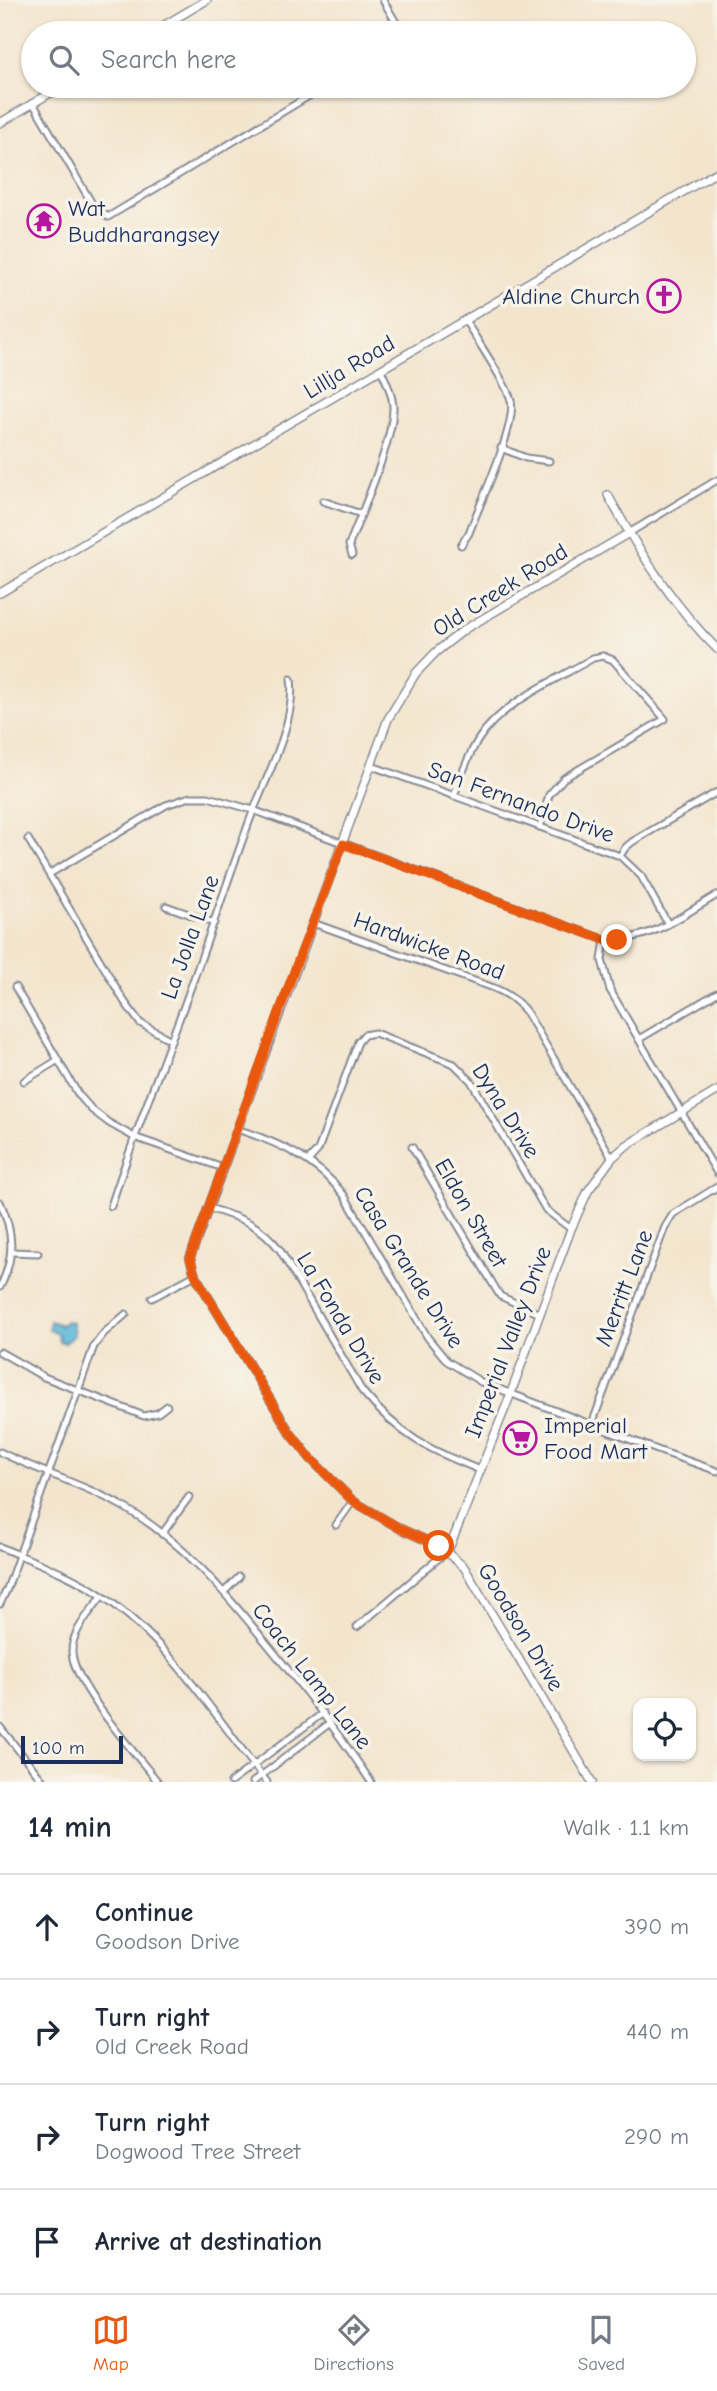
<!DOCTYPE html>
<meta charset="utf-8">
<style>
body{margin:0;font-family:"Comic Neue",sans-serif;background:#f2f2f3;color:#1f2937}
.controls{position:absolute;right:21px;bottom:21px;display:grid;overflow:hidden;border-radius:14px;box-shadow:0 2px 5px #0004}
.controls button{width:63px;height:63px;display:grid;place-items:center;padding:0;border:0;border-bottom:2px solid #e0e1e3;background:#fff;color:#1f2937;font:35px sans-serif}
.scale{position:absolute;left:21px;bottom:18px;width:102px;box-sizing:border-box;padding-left:7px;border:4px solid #1b2f5e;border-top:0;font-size:19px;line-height:24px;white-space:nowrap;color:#1b2f5e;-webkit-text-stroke:5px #f7f3e8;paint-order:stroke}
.stop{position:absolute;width:21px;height:21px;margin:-16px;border:5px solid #ea580c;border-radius:50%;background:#fff}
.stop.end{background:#ea580c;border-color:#fff;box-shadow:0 2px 7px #0008}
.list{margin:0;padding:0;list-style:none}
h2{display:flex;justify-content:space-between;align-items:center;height:91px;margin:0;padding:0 28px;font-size:30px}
h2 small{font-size:23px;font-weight:400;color:#747a83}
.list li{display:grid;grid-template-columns:46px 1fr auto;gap:21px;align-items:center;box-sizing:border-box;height:105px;padding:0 28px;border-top:2px solid #e0e1e3}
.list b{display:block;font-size:26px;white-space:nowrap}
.list p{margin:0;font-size:23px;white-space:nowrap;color:#747a83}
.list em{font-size:23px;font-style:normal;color:#747a83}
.icon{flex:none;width:38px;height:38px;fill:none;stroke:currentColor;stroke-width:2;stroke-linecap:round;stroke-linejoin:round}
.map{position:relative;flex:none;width:717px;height:1782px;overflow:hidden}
.search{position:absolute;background:#fff;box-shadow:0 2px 5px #0004;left:21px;right:21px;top:21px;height:77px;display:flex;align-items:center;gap:18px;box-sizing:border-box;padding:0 24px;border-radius:38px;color:#747a83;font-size:26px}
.sheet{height:511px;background:#fff}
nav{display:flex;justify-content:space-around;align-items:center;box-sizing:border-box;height:98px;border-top:2px solid #e0e1e3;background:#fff;font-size:19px;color:#747a83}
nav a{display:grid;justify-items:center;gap:4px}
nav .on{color:#ea580c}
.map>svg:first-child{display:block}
.water{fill:#5db7da;stroke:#3c739c;stroke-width:2}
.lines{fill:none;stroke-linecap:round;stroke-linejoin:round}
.minor-casing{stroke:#878a96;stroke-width:9}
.tertiary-casing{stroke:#878a96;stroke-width:10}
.minor{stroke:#fff;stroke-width:5}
.tertiary{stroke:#fff;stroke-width:7}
.route{stroke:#ea580c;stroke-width:9}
.labels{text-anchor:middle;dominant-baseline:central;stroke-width:7;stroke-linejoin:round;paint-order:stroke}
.poi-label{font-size:23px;fill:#1b2f5e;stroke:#f7f3e8;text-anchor:start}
.street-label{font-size:23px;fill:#1b2f5e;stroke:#f7f3e8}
</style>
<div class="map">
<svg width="717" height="1782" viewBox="0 0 717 1782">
<rect width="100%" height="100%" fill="#f7f3e8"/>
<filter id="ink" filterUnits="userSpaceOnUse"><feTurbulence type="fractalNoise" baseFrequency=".0143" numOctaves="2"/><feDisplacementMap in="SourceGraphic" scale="14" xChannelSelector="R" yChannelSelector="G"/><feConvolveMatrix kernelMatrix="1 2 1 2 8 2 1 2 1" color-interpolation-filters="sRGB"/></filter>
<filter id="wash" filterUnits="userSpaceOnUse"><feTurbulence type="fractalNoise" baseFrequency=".00686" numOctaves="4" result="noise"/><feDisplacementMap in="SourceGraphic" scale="28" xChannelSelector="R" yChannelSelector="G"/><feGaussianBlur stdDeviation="1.57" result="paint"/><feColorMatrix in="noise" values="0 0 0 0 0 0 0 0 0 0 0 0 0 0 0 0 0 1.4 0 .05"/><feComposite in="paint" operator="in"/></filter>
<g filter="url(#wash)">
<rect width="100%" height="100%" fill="#f3e5cd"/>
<polygon class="water" points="50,1321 61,1325 66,1321 72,1323 74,1335 65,1343 59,1341 58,1334 48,1330"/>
</g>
<g filter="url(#ink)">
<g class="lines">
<defs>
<g id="minor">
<polyline points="383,0 402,33"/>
<polyline points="432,86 433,87"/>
<polyline points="33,103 94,207 108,217 324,87"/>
<polyline points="501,448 526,458 549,461"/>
<polyline points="323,501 361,514"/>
<polyline points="629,533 717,480"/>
<path d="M 461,545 L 469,533 C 479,505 517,426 511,400 C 506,382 476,339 465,320"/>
<path d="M 352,555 L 349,545 C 362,512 394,439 393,406 C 392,393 387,382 381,370"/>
<polyline points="372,766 620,856 641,876 668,924"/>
<path d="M 454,796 C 461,777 467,757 478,740 C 501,703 556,680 593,658 L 603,656 L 613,660 L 665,719 L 564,778 L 549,795 L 540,827"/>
<polyline points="28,839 124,1001 140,1023 171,1040"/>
<polyline points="620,856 625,848 632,842 717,792"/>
<path d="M 49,874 L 166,805 L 190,797 L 208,797 L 253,810 L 605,940 C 652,941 679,917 717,895"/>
<polyline points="166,906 214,923"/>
<path d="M 313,923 L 494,988 C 508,994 517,1000 527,1013 L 612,1158"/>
<polyline points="605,940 602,960 610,990 717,1173"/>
<polyline points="15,987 78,1094 92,1110 109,1123 134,1137 223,1168"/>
<polyline points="639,1039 717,993"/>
<polyline points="24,1081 58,1060"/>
<path d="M 237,1129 C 279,1143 316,1159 344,1195 L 428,1338 L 447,1361 L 481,1382 L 660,1451 L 717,1471"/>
<polyline points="412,1147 500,1296 540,1314"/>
<polyline points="309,1160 318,1150 358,1042 364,1035 375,1033 454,1064 471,1081 546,1210 571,1229"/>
<path d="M 0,1202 C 14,1232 15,1258 0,1287"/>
<path d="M 111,1206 C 133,1138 159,1073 184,1006 C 206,946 226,885 248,825 C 263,782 297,724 291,679"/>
<path d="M 209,1208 C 240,1218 259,1223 280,1250 L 362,1391 C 400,1436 427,1449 480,1470"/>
<polyline points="11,1252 38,1253"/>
<polyline points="152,1298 195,1275"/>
<polyline points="0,1352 44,1377 144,1416 158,1413 167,1406"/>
<polyline points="592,1424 665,1227 673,1214 717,1187"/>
<path d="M 0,1452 C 42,1473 87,1485 127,1509 C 185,1543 226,1594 268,1645 C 305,1690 340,1734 371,1782"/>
<polyline points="336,1525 353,1501"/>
<polyline points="162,1534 189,1497"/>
<path d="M 0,1547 C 35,1562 70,1574 101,1595 C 171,1642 216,1718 267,1782"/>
<polyline points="224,1592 239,1577"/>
<path d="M 102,1596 C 91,1611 71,1632 72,1652 C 73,1684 136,1754 158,1782"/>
<polyline points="0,1604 7,1589 94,1346 104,1333 126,1314"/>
<polyline points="357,1627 446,1552"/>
<polyline points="0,1727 44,1782"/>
<polyline points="231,1782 323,1713"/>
<polyline points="253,1782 330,1723"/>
</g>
<g id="tertiary">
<polyline points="151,33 207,0"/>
<polyline points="0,123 62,86"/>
<path d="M 608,495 C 638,551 672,604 717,649"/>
<polyline points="0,593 717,172"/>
<polyline points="446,1552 451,1544 508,1401 571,1229 588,1191 612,1158 627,1145 717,1091"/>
<polyline points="592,1782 464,1567 439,1546 401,1529 353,1501 310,1458 289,1431 195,1275 190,1258 388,719 416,673 436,652 465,629 629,533"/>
</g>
</defs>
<use href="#minor" class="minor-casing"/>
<use href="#tertiary" class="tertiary-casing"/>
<use href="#minor" class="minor"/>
<use href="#tertiary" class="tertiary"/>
</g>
</g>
<g class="lines" filter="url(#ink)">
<polyline class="route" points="439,1546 401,1529 353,1501 310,1458 289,1431 195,1275 190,1258 297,963 343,844 605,940 617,940"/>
</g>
<defs>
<symbol id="temple-ring" viewBox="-11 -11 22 22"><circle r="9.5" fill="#f7f3e8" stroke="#b5179e" stroke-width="1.5"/><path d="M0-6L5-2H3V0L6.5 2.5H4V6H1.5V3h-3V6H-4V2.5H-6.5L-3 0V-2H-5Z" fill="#b5179e"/></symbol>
<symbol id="church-ring" viewBox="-11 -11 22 22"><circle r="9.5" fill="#f7f3e8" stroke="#b5179e" stroke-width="1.5"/><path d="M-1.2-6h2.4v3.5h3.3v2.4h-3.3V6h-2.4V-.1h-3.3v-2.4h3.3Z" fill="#b5179e"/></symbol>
<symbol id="supermarket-ring" viewBox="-11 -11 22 22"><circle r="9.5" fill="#f7f3e8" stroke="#b5179e" stroke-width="1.5"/><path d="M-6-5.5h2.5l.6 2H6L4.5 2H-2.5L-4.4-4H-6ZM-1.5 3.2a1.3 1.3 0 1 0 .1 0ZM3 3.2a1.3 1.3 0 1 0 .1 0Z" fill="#b5179e"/></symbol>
</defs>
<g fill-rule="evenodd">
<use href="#temple-ring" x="25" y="202" width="38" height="38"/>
<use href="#church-ring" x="645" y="277" width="38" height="38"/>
<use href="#supermarket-ring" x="501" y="1419" width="38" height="38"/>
</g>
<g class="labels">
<g class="poi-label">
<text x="68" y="208">Wat<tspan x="68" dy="26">Buddharangsey</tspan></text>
<text x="640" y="296" text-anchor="end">Aldine Church</text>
<text x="544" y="1425">Imperial<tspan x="544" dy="26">Food Mart</tspan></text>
</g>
<g class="street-label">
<text transform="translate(349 367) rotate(-31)">Lillja Road</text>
<text transform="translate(500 590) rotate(-32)">Old Creek Road</text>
<text transform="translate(521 802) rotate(20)">San Fernando Drive</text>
<text transform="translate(190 937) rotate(-70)">La Jolla Lane</text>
<text transform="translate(429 946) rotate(20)">Hardwicke Road</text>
<text transform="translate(506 1111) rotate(58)">Dyna Drive</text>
<text transform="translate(471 1213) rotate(60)">Eldon Street</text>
<text transform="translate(409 1267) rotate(58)">Casa Grande Drive</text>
<text transform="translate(624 1288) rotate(-69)">Merritt Lane</text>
<text transform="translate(341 1318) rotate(59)">La Fonda Drive</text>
<text transform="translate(508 1342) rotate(-69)">Imperial Valley Drive</text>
<text transform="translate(521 1627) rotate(59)">Goodson Drive</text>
<text transform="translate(312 1676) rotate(52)">Coach Lamp Lane</text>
</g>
</g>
</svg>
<div class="controls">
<button><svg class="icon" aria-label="locate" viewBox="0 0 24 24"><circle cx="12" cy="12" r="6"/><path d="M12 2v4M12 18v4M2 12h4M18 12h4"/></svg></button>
</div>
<div class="scale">100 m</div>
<div class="stop" style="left:439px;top:1546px"></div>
<div class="stop end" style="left:617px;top:940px"></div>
<div class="search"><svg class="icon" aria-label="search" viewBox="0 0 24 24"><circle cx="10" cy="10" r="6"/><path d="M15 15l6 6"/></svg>Search here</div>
</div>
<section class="sheet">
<h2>14 min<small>Walk · 1.1 km</small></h2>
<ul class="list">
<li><svg class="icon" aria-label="ahead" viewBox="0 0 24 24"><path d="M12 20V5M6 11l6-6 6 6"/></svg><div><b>Continue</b><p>Goodson Drive</p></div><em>390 m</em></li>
<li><svg class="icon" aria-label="right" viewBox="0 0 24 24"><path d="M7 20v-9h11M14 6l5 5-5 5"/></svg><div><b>Turn right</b><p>Old Creek Road</p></div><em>440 m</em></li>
<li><svg class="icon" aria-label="right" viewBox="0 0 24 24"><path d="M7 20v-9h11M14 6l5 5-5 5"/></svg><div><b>Turn right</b><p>Dogwood Tree Street</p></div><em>290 m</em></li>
<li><svg class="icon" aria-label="arrive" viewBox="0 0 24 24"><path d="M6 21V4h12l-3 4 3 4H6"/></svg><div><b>Arrive at destination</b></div></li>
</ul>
</section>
<nav>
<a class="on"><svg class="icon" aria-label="map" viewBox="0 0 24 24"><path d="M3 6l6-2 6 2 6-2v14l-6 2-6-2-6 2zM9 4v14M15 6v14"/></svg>Map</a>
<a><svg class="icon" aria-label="directions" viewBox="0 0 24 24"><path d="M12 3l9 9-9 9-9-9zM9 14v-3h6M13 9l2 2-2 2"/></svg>Directions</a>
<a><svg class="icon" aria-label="saved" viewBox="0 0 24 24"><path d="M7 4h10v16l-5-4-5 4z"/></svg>Saved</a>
</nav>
